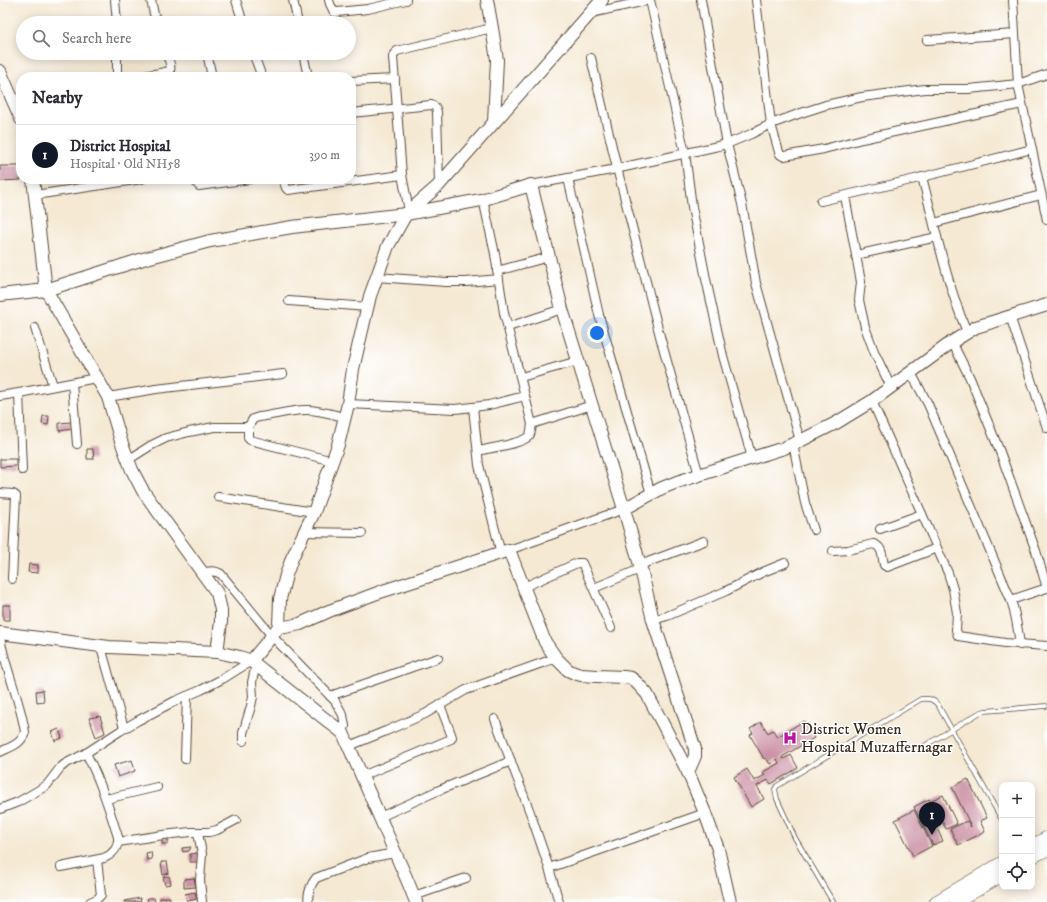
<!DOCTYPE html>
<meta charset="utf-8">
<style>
body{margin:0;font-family:"IM FELL DW Pica",serif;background:#f7f7f7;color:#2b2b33}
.controls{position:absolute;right:12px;bottom:12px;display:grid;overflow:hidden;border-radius:8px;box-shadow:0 2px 10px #0003}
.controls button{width:36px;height:36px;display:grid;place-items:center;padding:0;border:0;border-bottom:1px solid #e1e1e2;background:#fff;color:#2b2b33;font:20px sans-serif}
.you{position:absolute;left:597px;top:333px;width:14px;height:14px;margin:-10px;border:3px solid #fff;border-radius:50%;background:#1a73e8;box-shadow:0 0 0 6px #1a73e833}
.badge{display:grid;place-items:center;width:26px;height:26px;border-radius:50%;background:#111827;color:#fff;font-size:13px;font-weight:700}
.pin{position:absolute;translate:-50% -33px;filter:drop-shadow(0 1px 2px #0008)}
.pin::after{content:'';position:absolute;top:21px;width:14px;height:12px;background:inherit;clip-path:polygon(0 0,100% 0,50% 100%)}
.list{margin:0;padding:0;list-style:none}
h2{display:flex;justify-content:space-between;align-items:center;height:52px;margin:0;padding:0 16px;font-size:17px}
h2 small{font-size:13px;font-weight:400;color:#7c7c81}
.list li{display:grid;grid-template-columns:26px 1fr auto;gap:12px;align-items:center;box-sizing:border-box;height:60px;padding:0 16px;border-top:1px solid #e1e1e2}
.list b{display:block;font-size:15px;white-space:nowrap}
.list p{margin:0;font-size:13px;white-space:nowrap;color:#7c7c81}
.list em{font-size:13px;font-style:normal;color:#7c7c81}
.icon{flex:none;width:22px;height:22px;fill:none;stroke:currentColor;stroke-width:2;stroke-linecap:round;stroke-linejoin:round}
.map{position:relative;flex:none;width:1047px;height:902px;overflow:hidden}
.search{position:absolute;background:#fff;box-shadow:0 2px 10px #0003;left:16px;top:16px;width:340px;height:44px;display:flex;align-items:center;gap:10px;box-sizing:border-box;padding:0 14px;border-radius:22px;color:#7c7c81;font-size:15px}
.panel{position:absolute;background:#fff;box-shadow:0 2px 10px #0003;left:16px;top:72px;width:340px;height:112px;border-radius:16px}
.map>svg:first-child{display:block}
.building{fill:#cd94a8}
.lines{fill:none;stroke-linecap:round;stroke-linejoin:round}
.lane-casing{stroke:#574739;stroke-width:5.5}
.street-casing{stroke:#574739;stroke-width:10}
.secondary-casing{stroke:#574739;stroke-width:14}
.primary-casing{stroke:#574739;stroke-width:14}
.lane{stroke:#fff;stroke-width:4}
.street{stroke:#fff;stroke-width:8}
.secondary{stroke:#fff;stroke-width:12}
.primary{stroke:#fff;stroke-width:13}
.labels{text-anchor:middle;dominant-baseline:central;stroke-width:3;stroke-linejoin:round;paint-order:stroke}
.poi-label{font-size:16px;fill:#3b2a1e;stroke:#fff;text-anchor:start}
</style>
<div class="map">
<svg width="1047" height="902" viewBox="0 0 1047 902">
<rect width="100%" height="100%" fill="#fff"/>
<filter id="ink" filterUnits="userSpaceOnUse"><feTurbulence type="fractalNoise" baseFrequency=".025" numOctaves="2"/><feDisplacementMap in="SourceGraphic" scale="8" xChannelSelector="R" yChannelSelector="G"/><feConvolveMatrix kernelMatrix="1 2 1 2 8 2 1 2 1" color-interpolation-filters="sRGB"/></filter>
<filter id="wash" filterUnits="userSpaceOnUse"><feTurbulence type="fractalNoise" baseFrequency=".012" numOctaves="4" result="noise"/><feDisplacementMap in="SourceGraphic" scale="16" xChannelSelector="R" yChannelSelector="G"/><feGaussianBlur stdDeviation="0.9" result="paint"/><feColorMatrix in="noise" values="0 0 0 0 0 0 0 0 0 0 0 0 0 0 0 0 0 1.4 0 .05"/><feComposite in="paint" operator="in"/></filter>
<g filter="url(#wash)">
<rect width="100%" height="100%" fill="#f5e9d4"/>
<g id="blocks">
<g class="building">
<polygon points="0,166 20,166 21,180 0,181"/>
<polygon points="43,416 49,416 48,425 42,424"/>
<polygon points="71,422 72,429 59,431 59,423"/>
<polygon points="87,449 93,449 94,459 87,459"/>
<polygon points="0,459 16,459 16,466 0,467"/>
<polygon points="29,564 38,565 38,573 28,572"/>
<rect x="3" y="605" width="7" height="15"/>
<polygon points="43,690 44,701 37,702 36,691"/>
<polygon points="100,716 105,733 96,737 89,718"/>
<polygon points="804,721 814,738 782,757 783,759 791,755 798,768 771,784 768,780 757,786 764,799 751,807 734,777 747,769 754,781 765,775 763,772 779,763 777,759 770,764 766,758 764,759 750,735 753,733 750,729 761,722 768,733 773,730 777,737"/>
<polygon points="59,729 62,738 55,741 52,732"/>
<polygon points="132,760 135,771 118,777 114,765"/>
<polygon points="968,779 987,818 980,821 985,832 958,845 950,829 967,821 971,827 971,826 952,787"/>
<polygon points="943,795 957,824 946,829 932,800"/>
<polygon points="929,799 935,810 929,812 943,841 933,845 914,807"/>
<polygon points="914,810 932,846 913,856 895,820"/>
<polygon points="168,837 168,844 162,844 162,838"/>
<polygon points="191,847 189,851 183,852 182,848"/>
<polygon points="151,852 152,859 147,860 146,853"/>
<polygon points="198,853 199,862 190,862 190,854"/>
<polygon points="161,862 167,862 169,873 163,875"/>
<polygon points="169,876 171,884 165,885 163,877"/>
<polygon points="194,878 196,887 184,888 184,879"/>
<polygon points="195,892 197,899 187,901 185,894"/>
<polygon points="170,897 170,902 160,902 160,898"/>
<polygon points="140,898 141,902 124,902 124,901"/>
<polygon points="147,898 154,898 155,902 148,902"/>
</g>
</g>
</g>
<g filter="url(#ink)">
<use href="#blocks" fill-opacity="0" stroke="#574739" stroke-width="1"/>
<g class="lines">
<defs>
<g id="lane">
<polyline points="921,748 979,713 985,711 1046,706"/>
<path d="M 833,902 L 795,838 L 777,799 L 775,789 L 777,786 L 921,699 C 929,698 933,699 938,705 L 1002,820"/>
</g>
<g id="street">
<polyline points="115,0 117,23"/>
<polyline points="151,0 154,14 158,23"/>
<polyline points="236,0 243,23"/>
<polyline points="293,0 298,23"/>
<polyline points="329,0 330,4 334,12 337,12 368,9 406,0"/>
<polyline points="650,0 685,153 692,207 706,279 723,356 752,458"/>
<polyline points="701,0 727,144 742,204 756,283 800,441"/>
<path d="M 756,0 L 771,124 L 779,152 C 780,155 781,156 784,156 L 824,149 L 862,139 L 1022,104"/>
<polyline points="1013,0 1018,84 1047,220"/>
<polyline points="591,13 650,0"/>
<polyline points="927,40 1015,34"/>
<polyline points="117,53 117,77"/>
<polyline points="253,53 262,77"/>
<polyline points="303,53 308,77"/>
<polyline points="208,58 212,77"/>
<polyline points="591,58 617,168 661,340 699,475"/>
<path d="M 139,77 L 170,71 C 172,65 168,58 166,53"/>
<polyline points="351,81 395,79"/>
<path d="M 351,113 L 431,105 C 436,106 436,108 437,112 L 439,184"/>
<path d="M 922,177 C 936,230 946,282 967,332"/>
<polyline points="568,178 599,315 651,494"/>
<polyline points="195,179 196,182 199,186 250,179"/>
<polyline points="283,179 286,188 288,190 402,175"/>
<polyline points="531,185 611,170 727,144 751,134 771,124 801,113 826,105 862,97 925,89 969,89 1018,84 1047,74"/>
<polyline points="35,195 142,179"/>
<polyline points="845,196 861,282 859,300 865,327 875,354 891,387"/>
<polyline points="483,199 495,254 504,313 532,424 592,405"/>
<polyline points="821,201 911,180 1032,149"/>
<polyline points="409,211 402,175 393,57 394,54 397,51 492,28"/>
<polyline points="934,223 1041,195"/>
<polyline points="856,255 937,237"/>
<polyline points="497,271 549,257"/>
<polyline points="376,277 446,282 466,282 499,279"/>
<polyline points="289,301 368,307"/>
<polyline points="1010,316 1047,428"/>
<polyline points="508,327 562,309"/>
<polyline points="35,328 53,386"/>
<polyline points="952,342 970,378 1000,452 1036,551 1047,588"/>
<path d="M 911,373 L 928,404 L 1011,600 C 1016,615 1018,629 1020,645"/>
<polyline points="521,377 578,361"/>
<polyline points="72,383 77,444"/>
<polyline points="19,393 22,470"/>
<polyline points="0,396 19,393 96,378"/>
<polyline points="108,397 156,389 283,374"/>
<polyline points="872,401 922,514"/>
<polyline points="348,404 455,409 473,407 489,405 525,396"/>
<polyline points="473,407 479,465 501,554"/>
<polyline points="248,427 248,438 250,440 333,461"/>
<polyline points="793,444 805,503 814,530"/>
<path d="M 478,451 C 489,448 522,444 529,436 C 532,432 531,428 532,424"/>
<path d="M 128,460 L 150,446 L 166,438 L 189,432 L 214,427 L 248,427 L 253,419 L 259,417 C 275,415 291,410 306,410 C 319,410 332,414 344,417"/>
<polyline points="0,493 13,494 16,496 12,579"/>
<polyline points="218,497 314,512"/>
<polyline points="880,529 922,514 948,573 953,589 957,613 956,630 958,636 1005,643 1047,646"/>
<polyline points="304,532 362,533"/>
<polyline points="509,550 624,509"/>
<path d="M 833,551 L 848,550 L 873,544 C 883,546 882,557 884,565 L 887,567 L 937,548"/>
<polyline points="640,565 704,541"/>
<path d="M 202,573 C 209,571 215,570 221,574 L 272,636 L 335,701 L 343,715 L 345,726 L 343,733"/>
<polyline points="524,587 577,563 582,563 611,628"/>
<polyline points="594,588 640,569"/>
<polyline points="1011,600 1047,588"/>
<polyline points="653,620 667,616 726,591 763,572 785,563"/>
<path d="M 0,637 C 5,669 20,699 25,732 C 22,744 10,747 0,752"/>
<polyline points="101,647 124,728"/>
<polyline points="330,696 438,658"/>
<polyline points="495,719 531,815 549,868 705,813"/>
<polyline points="243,741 243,733 251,706 253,697 252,682 256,664"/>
<polyline points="349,746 386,731 425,714 466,690 556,658"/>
<polyline points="185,759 187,696"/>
<polyline points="362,776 451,739 452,737 451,734 440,705"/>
<polyline points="106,799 157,787"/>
<polyline points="0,809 18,802 39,790 47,785 60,768 65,764 86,753 120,731 137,721 175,701 201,690 224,678 251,661"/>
<polyline points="380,817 437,791 511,761"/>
<polyline points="198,833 202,854 200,880 202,902"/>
<polyline points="118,842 163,835 191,832 209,832 217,830 236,820"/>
<path d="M 61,867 L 104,858 C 113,854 119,847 118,837 C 109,808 100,780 86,753"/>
<polyline points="549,868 559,902"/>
<polyline points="414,896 466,878"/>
<polyline points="90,902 97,899 101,895 97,860"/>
<path d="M 308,902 C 308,893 310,885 316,878 L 368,858 L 395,853"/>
</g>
<g id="secondary">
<polyline points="487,0 492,28 497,60 494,122"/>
<polyline points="0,71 21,119"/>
<polyline points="33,179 46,290 108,397 121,441 132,470 143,491 217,593 221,610 221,622 217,652"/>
<polyline points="0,295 46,290 143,259 210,241 292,227 406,214 481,200 531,185 562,309 624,509 640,565 653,620 695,749 695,756 688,772 705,813 718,849 730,902"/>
<polyline points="624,509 662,488 677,482 752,458 784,448 800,441 836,423 872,401 952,342 976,327 1047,305"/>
<polyline points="279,626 285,627 300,624 329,611 380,592 509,550 545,642 556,658 568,670 574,673 581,675 597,676 624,677 631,678 637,683 647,694 688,772"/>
<polyline points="0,633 109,647 217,652 240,657 251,661 343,733 408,882 416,902"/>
<polyline points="251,661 272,636 279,626 280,599 286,575 292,558 314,512 338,445 348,404 353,369 370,296 388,246 406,214 438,186 602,0"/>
</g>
<g id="primary">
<polyline points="1032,846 1047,838"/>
<polyline points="1032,857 1047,849"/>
<polyline points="936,902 1002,863"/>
<polyline points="956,902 1002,875"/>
</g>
</defs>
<use href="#lane" class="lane-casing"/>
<use href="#street" class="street-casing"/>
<use href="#secondary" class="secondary-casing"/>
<use href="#primary" class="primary-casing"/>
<use href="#lane" class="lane"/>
<use href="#street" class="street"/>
<use href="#secondary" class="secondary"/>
<use href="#primary" class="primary"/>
</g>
</g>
<defs>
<symbol id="hospital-bare" viewBox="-9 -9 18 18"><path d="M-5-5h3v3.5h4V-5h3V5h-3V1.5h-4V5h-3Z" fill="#b5179e" stroke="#fff" stroke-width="2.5" paint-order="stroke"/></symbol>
</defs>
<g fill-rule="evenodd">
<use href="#hospital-bare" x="780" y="728" width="20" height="20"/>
</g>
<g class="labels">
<g class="poi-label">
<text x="801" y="729">District Women<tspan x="801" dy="18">Hospital Muzaffernagar</tspan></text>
</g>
</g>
</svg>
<div class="controls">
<button>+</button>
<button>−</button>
<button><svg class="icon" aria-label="locate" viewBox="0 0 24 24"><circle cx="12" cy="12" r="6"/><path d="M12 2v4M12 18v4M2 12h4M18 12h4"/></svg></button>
</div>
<div class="you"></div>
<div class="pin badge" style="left:932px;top:835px">1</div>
<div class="search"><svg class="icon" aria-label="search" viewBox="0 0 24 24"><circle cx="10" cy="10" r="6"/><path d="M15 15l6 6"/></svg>Search here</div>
<section class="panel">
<h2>Nearby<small></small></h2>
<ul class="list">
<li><span class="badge">1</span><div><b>District Hospital</b><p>Hospital · Old NH58</p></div><em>390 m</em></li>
</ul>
</section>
</div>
